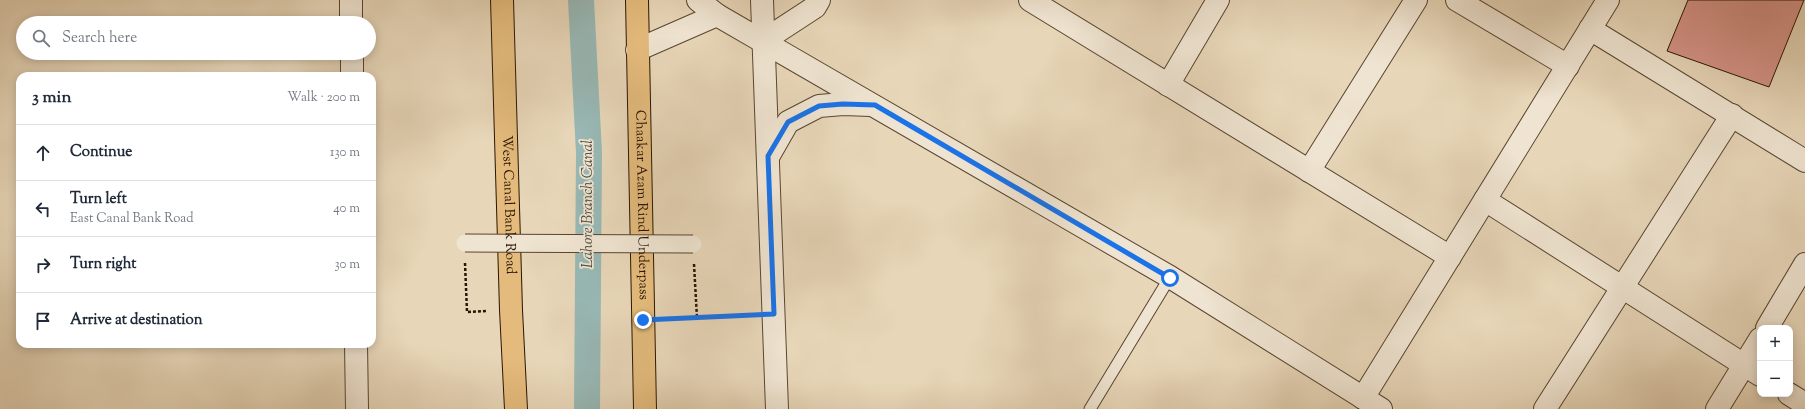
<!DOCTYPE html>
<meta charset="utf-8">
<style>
body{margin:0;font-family:"Sorts Mill Goudy",serif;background:#f6f6f7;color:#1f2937}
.controls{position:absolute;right:12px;bottom:12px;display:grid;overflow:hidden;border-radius:8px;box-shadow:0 2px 10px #0003}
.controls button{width:36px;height:36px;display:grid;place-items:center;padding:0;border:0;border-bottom:1px solid #e0e1e3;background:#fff;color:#1f2937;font:20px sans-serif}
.stop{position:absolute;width:12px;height:12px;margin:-9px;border:3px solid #1a73e8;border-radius:50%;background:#fff}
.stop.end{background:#1a73e8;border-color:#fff;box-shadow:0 1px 4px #0008}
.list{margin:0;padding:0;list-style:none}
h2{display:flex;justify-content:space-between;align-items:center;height:52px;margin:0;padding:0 16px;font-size:17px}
h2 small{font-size:13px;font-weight:400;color:#747a83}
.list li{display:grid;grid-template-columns:26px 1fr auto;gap:12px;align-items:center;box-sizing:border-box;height:56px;padding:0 16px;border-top:1px solid #e0e1e3}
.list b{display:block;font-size:15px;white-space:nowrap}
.list p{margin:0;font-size:13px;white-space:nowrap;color:#747a83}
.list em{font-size:13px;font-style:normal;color:#747a83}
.icon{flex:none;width:22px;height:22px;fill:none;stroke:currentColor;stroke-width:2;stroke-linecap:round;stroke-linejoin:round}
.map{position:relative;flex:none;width:1805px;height:409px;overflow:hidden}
.search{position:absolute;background:#fff;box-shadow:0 2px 10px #0003;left:16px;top:16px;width:360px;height:44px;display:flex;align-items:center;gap:10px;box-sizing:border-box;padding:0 14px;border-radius:22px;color:#747a83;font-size:15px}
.panel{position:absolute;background:#fff;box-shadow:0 2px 10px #0003;left:16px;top:72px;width:360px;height:276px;border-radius:12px}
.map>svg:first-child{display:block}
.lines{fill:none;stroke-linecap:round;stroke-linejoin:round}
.canal{stroke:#98b8b5;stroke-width:26}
.building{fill:#d69388;stroke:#2a1503}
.service-casing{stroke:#594530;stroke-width:13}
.minor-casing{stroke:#594530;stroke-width:24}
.tertiary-casing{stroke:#594530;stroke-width:24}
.trunk-casing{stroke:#2a1503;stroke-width:24}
.path{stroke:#2a1503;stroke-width:2.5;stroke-dasharray:3 2;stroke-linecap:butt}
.service{stroke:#efe4d1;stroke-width:11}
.minor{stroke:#efe4d1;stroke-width:22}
.tertiary{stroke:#efe4d1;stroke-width:22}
.trunk{stroke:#e4bb7c;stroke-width:22}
.pedestrian-bridge-casing{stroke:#594530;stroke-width:19;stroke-linecap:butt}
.pedestrian-bridge{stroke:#efe4d1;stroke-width:17}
.route{stroke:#1a73e8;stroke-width:5}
.labels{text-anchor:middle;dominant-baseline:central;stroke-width:3.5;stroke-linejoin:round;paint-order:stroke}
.street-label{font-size:14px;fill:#2a1503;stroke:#efe4d1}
.water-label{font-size:15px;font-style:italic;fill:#504e41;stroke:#efe4d1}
</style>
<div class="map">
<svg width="1805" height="409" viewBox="0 0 1805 409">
<rect width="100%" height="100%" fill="#e7d6b8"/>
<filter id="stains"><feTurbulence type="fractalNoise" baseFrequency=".005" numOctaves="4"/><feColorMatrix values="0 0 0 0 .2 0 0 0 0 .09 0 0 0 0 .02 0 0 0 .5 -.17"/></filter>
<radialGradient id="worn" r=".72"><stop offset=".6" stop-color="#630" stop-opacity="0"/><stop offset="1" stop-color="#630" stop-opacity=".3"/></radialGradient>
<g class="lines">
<polyline class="canal" points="581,0 589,153 587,409"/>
</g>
<polygon class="building" points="1688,0 1804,0 1769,87 1667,51"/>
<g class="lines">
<defs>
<polyline id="service" points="1090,409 1170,277"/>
<g id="minor">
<polyline points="351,0 351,23"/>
<polyline points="762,0 777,409"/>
<polyline points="1030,0 1450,257"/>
<polyline points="1457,0 1568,66"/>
<polyline points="1590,29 1805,161"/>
<polyline points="763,41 815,7 819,0"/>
<polyline points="352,53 352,76"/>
<polyline points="1168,85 1218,0"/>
<polyline points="1309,171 1416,0"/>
<polyline points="1485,200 1760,375"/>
<polyline points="1767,328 1805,264"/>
<polyline points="356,344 357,409"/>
<polyline points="1789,394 1805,404"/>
<polyline points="1363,398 1608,0"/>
<polyline points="1545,409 1732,115"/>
<polyline points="1717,409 1760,339"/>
</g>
<g id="tertiary">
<polyline points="698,0 717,15"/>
<polyline points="637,50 717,15 1170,277 1381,409"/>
<polyline points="768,157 788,122 819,106 843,104 871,105"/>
</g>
<g id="trunk">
<path id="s1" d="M 502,0 L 511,310 L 516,409"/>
<path id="s2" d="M 637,0 L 645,409"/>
</g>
</defs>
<use href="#service" class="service-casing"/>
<use href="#minor" class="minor-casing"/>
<use href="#tertiary" class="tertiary-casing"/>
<use href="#trunk" class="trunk-casing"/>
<g class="path">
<polyline points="465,263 467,312 487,311"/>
<polyline points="694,264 697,318"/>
<polyline points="668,319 751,315"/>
</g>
<use href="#service" class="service"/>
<use href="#minor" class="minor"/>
<use href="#tertiary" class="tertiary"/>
<use href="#trunk" class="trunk"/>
<defs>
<polyline id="pedestrian-bridge" points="465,243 693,244"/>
</defs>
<use href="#pedestrian-bridge" class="pedestrian-bridge-casing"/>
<use href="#pedestrian-bridge" class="pedestrian-bridge"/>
</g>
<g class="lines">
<polyline class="route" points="643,320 774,314 768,156 788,122 819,106 843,104 875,105 1170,278"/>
</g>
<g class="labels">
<g class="street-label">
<text stroke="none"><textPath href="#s1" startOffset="205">West Canal Bank Road</textPath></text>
<text stroke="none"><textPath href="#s2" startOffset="205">Chaakar Azam Rind Underpass</textPath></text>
</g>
<g class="water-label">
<text transform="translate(588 204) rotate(-90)">Lahore Branch Canal</text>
</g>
</g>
<rect width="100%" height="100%" filter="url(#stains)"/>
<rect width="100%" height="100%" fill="url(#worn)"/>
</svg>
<div class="controls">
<button>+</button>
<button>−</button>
</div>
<div class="stop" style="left:1170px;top:278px"></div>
<div class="stop end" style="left:643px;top:320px"></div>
<div class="search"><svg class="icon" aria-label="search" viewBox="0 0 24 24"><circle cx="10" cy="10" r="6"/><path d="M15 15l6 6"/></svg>Search here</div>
<section class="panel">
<h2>3 min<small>Walk · 200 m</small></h2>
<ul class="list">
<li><svg class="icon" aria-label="ahead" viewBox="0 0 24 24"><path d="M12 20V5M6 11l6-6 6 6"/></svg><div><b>Continue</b></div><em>130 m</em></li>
<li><svg class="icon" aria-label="left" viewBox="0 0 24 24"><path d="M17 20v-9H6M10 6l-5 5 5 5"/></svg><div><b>Turn left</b><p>East Canal Bank Road</p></div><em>40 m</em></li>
<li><svg class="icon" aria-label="right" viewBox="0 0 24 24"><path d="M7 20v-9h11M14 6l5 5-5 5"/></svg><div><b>Turn right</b></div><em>30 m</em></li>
<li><svg class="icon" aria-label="arrive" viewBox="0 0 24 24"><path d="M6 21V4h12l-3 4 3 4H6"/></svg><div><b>Arrive at destination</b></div></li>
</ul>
</section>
</div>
